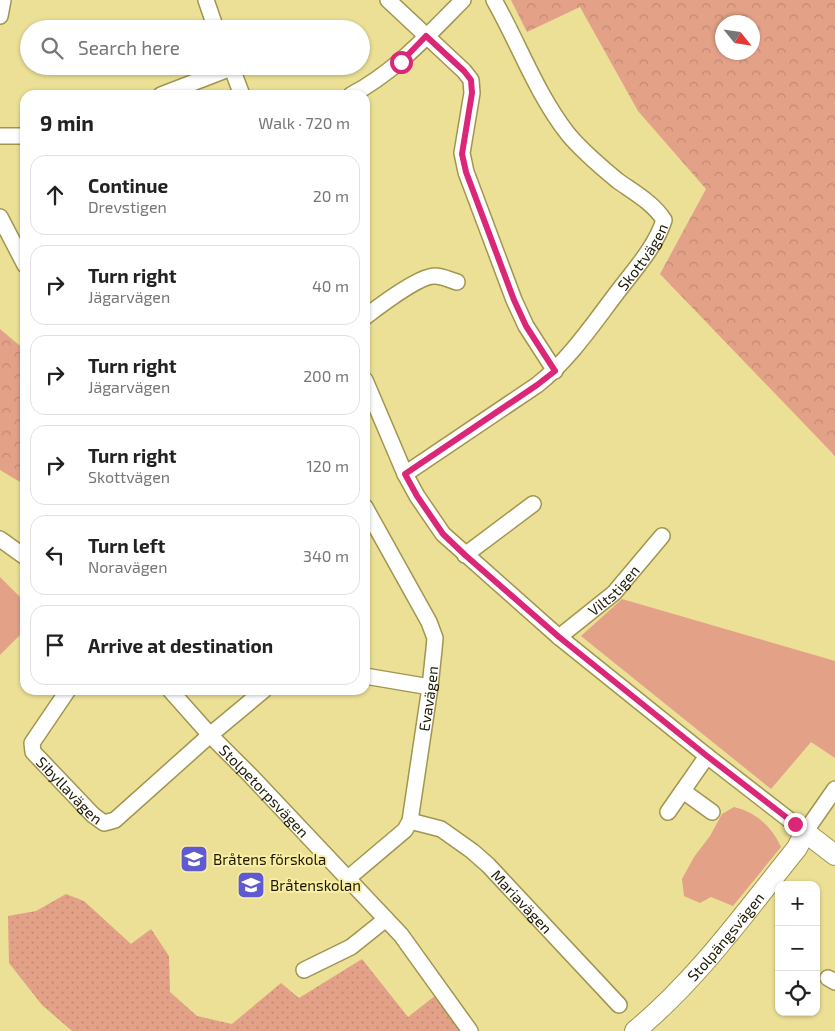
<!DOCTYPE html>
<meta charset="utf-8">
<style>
body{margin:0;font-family:"Exo 2",sans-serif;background:#f6f6f6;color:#222}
.controls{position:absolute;right:15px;bottom:15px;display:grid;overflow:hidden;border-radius:10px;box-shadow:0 1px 4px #0004}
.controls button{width:45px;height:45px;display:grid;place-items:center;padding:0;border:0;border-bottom:1px solid #e0e0e0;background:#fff;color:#222;font:25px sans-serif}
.compass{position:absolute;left:715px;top:15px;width:45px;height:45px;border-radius:50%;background:#fff;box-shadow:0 1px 4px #0004;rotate:120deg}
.stop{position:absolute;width:15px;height:15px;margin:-11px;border:4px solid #db2777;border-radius:50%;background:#fff}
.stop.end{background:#db2777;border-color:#fff;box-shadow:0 1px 5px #0008}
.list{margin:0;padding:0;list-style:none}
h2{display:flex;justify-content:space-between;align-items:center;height:65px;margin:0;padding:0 20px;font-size:21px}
h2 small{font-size:16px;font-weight:400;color:#767676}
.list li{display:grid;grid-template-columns:32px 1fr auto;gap:15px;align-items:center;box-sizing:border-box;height:80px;margin:0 10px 10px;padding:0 10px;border:1px solid #e0e0e0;border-radius:15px}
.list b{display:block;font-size:19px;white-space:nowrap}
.list p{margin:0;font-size:16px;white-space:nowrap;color:#767676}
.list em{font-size:16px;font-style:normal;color:#767676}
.icon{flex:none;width:28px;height:28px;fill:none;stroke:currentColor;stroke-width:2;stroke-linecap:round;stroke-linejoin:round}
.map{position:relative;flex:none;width:835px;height:1031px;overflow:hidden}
.search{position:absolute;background:#fff;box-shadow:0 1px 4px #0004;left:20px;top:20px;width:350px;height:55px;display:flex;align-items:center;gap:12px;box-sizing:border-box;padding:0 18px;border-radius:28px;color:#767676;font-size:19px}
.panel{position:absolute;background:#fff;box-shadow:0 1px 4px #0004;left:20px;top:90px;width:350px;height:605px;border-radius:15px}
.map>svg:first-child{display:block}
.green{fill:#e3a188}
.forest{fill:url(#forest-crowns);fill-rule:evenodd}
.park{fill:url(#park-dots)}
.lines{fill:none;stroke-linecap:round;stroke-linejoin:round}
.minor-casing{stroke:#a1964e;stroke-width:18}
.major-casing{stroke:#a1964e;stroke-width:22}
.minor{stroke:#fff;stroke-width:15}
.major{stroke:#fff;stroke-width:20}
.route{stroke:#db2777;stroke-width:6}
.labels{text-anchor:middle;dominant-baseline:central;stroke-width:4;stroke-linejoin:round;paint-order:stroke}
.street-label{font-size:15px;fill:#1c1800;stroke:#f9eea3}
.poi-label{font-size:15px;fill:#1c1800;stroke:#f9eea3;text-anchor:start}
</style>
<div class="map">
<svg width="835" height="1031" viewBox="0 0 835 1031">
<defs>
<pattern id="forest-crowns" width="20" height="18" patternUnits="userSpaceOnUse" patternTransform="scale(1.25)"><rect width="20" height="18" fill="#e3a188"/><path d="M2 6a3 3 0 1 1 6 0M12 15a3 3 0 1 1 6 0" fill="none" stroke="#c28a74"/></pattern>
<pattern id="park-dots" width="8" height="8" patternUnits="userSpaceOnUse" patternTransform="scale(1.25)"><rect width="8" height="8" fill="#e3a188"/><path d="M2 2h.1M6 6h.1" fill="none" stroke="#c28a74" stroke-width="1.8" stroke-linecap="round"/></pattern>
</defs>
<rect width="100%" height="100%" fill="#ebe096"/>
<g class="green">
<polygon points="0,577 25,602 25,630 0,655"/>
<polygon points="622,599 835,661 835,758 811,742 771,789 581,636"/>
<path d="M 734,807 C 756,812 772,827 781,847 L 733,906 L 711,897 L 700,903 L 684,896 L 682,879 L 694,857 L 710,836 L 722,814 Z"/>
</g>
<g class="forest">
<path d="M 511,0 L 835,0 L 835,456 L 660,274 L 706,189 L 638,111 L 580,7 L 527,32 ZM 722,22 L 752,22 L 752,52 L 722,52 Z"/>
<polygon points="0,329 25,350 25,485 0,470"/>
</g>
<polygon class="park" points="66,894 84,901 131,944 151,929 169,956 170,992 197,1016 232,1024 281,983 299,998 362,959 408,1017 436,995 462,1031 72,1031 42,1005 9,963 8,916 36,911"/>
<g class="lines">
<defs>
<g id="minor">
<polyline points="206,0 216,29"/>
<polyline points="388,0 464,71 471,80 472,93 462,153 466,172 514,300 526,326 555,371"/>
<polyline points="0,16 3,0"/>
<polyline points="231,66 242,95"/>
<polyline points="161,95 231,68"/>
<path d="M 351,95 C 395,72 428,35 463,0"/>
<polyline points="0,136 25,136"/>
<polyline points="0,217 25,265"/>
<path d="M 365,317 C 378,307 420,275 435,276 C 442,276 450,280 457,282"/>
<polyline points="365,380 405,474 417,496 443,534 559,637 707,756 805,832 835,789"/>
<path id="s1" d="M 405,474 L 537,385 C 570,359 593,324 619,290 C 635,269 656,246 664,220 C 653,203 635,193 618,181 C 601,167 582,151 568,134 C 536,93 519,44 494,0"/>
<polyline points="0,539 25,557"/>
<polyline points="465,555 533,504"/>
<path id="s2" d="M 559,637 L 614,593 L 662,536"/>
<polyline points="365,676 430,687"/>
<path id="s3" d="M 68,690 L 32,743 L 33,752 L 93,815 L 104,823 L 115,820 L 210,735 L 264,690"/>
<path id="s4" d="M 170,690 L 210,735 L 250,775 L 401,935 L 470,1031"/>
<polyline points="683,791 712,812"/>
<polyline points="668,812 707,756"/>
<path id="s5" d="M 410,821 L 441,829 L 472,851 L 488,865 L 619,1005"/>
<path id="s6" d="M 347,879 L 405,830 L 410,821 L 430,687 L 434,649 L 435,638 L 429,622 L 365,507"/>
<polyline points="304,970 351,947 386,919"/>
<polyline points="828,978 835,982"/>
</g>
<g id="major">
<path id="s7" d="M 635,1031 C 698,979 746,911 797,848 L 805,832 L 835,855"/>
</g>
</defs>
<use href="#minor" class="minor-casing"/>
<use href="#major" class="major-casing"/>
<use href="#minor" class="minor"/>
<use href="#major" class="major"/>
</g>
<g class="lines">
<polyline class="route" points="401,62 426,36 464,71 471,80 472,93 462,154 466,172 514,300 526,326 555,371 537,385 405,474 417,496 443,534 465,555 559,637 707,756 795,824"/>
</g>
<defs>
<symbol id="school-square" viewBox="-11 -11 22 22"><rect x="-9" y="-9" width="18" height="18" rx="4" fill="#605ad2" stroke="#f9eea3"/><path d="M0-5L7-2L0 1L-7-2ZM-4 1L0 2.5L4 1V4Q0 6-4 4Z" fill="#fff"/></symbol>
</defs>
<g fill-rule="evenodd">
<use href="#school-square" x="178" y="843" width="32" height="32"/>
<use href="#school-square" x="235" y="869" width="32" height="32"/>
</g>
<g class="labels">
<g class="street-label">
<text stroke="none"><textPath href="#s1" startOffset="326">Skottvägen</textPath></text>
<text stroke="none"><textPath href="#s2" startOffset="72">Viltstigen</textPath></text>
<text stroke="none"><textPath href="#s6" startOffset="210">Evavägen</textPath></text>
<text stroke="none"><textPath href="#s3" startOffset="126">Sibyllavägen</textPath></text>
<text stroke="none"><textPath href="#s4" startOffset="138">Stolpetorpsvägen</textPath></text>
<text stroke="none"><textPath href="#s5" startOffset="141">Mariavägen</textPath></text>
<text stroke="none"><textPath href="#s7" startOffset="131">Stolpängsvägen</textPath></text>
</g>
<g class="poi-label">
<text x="213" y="859">Bråtens förskola</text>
<text x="270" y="885">Bråtenskolan</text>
</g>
</g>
</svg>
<div class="controls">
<button>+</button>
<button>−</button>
<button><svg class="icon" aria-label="locate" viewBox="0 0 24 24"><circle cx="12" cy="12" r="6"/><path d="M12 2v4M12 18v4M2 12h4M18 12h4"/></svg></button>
</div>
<svg class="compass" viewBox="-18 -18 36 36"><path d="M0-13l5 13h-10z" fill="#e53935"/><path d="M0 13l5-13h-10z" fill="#767676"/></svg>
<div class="stop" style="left:401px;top:62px"></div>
<div class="stop end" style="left:795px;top:824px"></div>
<div class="search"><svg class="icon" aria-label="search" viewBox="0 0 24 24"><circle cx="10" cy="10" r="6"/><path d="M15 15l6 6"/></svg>Search here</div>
<section class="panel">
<h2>9 min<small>Walk · 720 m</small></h2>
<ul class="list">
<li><svg class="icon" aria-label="ahead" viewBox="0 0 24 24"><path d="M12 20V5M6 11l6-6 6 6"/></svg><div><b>Continue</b><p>Drevstigen</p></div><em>20 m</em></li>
<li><svg class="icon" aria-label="right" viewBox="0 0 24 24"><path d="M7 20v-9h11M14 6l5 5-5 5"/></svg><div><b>Turn right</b><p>Jägarvägen</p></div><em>40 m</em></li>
<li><svg class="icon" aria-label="right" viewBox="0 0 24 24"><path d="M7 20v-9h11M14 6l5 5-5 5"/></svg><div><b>Turn right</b><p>Jägarvägen</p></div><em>200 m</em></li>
<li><svg class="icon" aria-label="right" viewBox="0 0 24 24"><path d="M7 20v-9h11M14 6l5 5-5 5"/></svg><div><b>Turn right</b><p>Skottvägen</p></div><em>120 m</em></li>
<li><svg class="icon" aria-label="left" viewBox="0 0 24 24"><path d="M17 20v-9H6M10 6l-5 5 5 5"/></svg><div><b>Turn left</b><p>Noravägen</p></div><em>340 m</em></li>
<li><svg class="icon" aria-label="arrive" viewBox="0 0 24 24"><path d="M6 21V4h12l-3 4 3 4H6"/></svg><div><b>Arrive at destination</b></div></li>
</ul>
</section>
</div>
